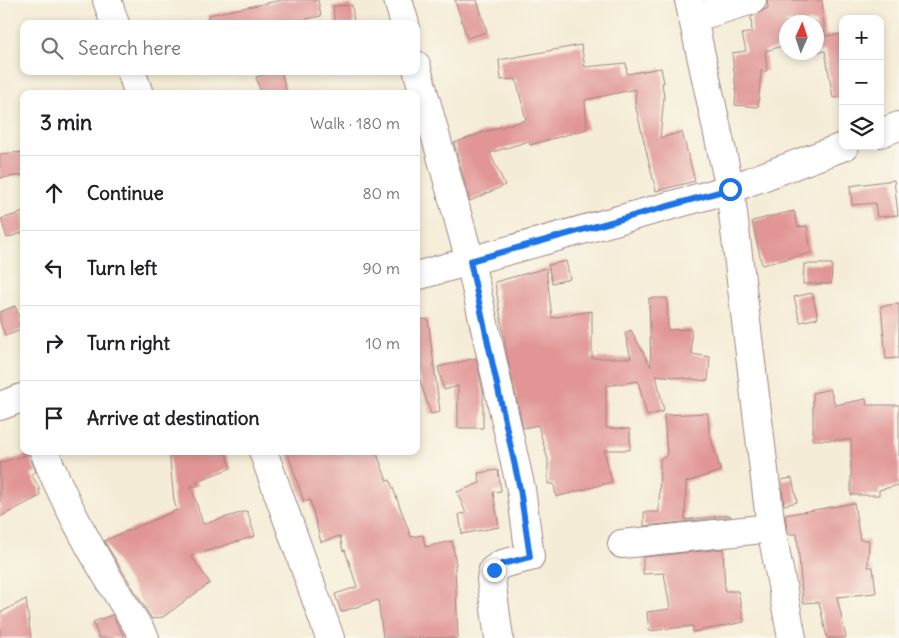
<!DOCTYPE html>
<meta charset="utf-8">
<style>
body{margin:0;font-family:Delius,sans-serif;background:#f2f2f2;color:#202124}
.controls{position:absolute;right:15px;top:15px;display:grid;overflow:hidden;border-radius:10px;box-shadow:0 2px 8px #0003}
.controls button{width:45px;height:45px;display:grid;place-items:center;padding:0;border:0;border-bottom:1px solid #e0e0e0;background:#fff;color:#202124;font:25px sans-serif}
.compass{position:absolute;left:779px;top:15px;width:45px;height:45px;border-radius:50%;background:#fff;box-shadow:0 2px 8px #0003;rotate:3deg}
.stop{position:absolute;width:15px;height:15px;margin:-11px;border:4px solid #1a73e8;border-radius:50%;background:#fff}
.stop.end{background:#1a73e8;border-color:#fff;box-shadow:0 1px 5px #0008}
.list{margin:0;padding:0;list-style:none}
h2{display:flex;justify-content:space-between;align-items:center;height:65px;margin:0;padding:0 20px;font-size:21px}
h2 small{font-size:16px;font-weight:400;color:#757577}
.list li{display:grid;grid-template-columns:32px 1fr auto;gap:15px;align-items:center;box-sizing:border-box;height:75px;padding:0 20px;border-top:1px solid #e0e0e0}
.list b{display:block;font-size:19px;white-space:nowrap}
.list em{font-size:16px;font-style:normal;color:#757577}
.icon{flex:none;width:28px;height:28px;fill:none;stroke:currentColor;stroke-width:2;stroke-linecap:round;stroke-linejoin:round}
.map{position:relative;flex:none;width:899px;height:638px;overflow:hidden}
.search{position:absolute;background:#fff;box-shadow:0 2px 8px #0003;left:20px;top:20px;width:400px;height:55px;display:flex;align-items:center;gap:12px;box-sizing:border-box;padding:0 18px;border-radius:10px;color:#757577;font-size:19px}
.panel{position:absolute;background:#fff;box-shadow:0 2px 8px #0003;left:20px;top:90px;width:400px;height:365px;border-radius:10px}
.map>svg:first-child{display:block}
.building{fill:#e19695}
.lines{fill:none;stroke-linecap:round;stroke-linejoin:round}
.minor-casing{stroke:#9f8680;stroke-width:30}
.minor{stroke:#fff;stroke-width:28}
.route{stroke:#1a73e8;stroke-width:6}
</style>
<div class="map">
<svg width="899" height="638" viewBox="0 0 899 638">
<rect width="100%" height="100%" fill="#fbf7ec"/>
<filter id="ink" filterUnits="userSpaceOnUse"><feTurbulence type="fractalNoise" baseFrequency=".02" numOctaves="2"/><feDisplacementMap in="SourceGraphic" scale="10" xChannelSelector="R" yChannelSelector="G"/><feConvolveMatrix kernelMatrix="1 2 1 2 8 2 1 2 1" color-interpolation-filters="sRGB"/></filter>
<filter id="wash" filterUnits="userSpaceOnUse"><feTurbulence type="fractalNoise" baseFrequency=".0096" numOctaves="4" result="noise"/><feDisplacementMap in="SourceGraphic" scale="20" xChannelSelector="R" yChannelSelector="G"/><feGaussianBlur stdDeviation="1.12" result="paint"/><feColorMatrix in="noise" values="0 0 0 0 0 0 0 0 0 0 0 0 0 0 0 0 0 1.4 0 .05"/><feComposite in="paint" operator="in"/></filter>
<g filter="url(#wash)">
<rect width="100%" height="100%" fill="#f4ecd6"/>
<g id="blocks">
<g class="building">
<polygon points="282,0 318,0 321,16 283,24 209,24 208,15"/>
<polygon points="455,0 477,0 487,32 467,38"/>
<polygon points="767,0 822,0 825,36 842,34 843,97 833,98 825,51 816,52 816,22 786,22 786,45 765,51 767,71 761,71 758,107 735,105 736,90 732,53 746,51 742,34 752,32 751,17 768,8"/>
<polygon points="352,5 354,24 335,24 333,6"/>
<polygon points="581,45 585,67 626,63 627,74 661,68 664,83 662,83 664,97 660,138 682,132 695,181 656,191 635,104 636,89 585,100 587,129 530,145 529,141 490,153 505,185 470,201 454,143 484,132 526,120 516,79 501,80 499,60"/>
<polygon points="276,71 281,71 287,94 261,94 256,77"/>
<polygon points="24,152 24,175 0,178 0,154"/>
<polygon points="894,180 898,215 877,217 875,203 852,205 850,186"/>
<polygon points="794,211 798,227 807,226 811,253 762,265 752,221"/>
<polygon points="24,212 24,232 7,238 1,219"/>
<polygon points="566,261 570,279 552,283 548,265"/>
<polygon points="804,264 832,264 831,284 803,284"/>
<polygon points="546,268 552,318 592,311 592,358 631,358 625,333 631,330 651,367 649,298 667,298 668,330 691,329 692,354 710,357 708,381 656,375 664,411 647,416 638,381 606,386 606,428 630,429 630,450 604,450 612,482 556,497 554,484 548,484 548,460 538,425 523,428 507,356 495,282"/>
<polygon points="812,293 818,318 800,322 794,297"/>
<polygon points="899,304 899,358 886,359 881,306"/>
<polygon points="15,306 24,329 5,336 0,322 0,312"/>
<polygon points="428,319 440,412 431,414 416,369 416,320"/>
<polygon points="476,358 483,392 483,428 458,428 458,386 444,390 438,367"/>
<polygon points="830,389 835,405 866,399 867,405 899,405 899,485 879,490 879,495 851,495 851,440 813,440 813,393"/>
<polygon points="708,413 709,432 721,471 686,482 685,520 730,515 731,517 644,526 644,512 659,512 660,459 667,456 664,415"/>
<polygon points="169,451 225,451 231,468 197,481 198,486 191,486 203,524 247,511 255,536 191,556 210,583 163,617 152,619 104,541 177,510 174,501"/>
<polygon points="287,451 376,451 387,481 390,480 411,537 423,535 425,547 452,541 456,565 455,565 458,638 383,637 378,600 341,612 335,594 357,587 345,550 343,551 340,536 321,542 310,500 304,502"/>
<polygon points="29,454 36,472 31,474 39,488 40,496 0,517 0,463"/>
<polygon points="498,470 501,491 493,492 499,527 462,534 459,514 466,513 457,492 480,483 478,473"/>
<polygon points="792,478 797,502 784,505 781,480"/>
<polygon points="854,503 860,540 869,540 868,567 873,567 876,593 837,597 846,638 827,638 819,602 803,603 797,534 788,534 785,515"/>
<polygon points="723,549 725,591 738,591 744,622 693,632 693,626 649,631 647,612 670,609 664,573 643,574 643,557"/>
<polygon points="26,599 31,638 0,638 0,613"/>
<polygon points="112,615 125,638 99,638 93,622"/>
</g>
</g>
</g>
<g filter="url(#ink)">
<use href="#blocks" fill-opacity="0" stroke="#9f8680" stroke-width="1"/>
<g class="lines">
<defs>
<g id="minor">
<polyline points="107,0 115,24"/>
<polyline points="398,0 405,24"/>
<polyline points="689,0 730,189 771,528 792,638"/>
<polyline points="693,18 752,0"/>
<polyline points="416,65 470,261 521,489 530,557 502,564 493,570 491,579 499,638"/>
<polyline points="131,71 139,94"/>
<polyline points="880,133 899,126"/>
<polyline points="416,276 730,189 845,146"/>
<polyline points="0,406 24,397"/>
<path d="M 44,451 C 70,517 107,578 145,638"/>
<polyline points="263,451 330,638"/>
<polyline points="622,544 771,528"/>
</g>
</defs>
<use href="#minor" class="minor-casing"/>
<use href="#minor" class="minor"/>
</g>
</g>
<g class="lines" filter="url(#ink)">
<polyline class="route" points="494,570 502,564 530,557 520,489 470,261 730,189"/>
</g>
</svg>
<div class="controls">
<button>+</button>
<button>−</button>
<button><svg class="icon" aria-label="layers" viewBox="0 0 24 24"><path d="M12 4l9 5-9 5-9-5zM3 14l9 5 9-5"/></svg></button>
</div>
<svg class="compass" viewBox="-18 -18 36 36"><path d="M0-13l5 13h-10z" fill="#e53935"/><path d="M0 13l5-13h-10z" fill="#757577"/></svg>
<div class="stop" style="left:730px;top:189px"></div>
<div class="stop end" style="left:494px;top:570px"></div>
<div class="search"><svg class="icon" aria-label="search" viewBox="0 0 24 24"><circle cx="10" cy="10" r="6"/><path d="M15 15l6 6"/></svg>Search here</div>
<section class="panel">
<h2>3 min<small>Walk · 180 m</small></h2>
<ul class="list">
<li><svg class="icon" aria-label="ahead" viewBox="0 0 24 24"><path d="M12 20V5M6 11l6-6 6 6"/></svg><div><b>Continue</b></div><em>80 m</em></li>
<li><svg class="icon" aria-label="left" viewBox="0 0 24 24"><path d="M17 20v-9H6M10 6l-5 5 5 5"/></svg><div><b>Turn left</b></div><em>90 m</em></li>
<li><svg class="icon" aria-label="right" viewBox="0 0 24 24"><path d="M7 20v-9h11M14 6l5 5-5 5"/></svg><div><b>Turn right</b></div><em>10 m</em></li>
<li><svg class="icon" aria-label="arrive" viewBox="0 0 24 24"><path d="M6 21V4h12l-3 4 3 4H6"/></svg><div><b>Arrive at destination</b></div></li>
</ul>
</section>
</div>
